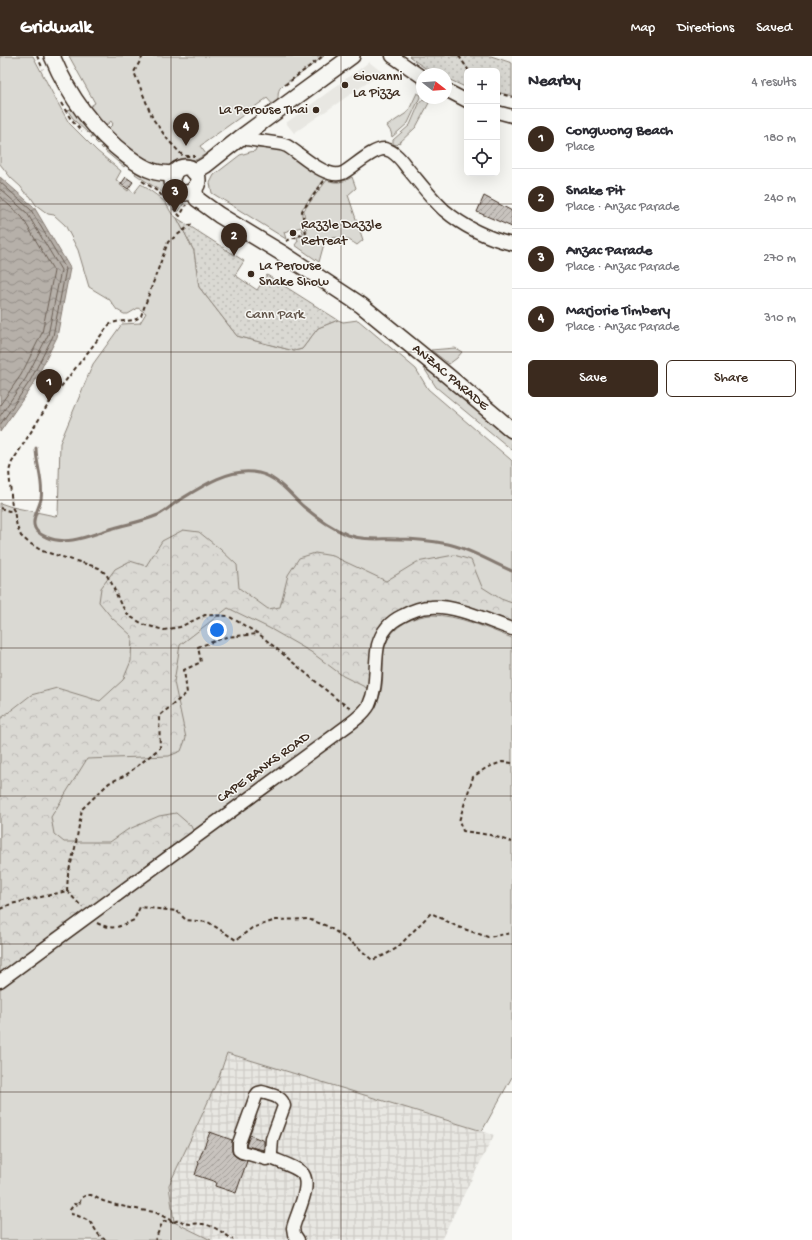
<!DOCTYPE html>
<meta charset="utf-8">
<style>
body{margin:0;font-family:"Gochi Hand",sans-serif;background:#f7f7f7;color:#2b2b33}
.controls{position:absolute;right:12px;top:12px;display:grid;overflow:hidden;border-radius:6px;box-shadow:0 4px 16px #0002}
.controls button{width:36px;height:36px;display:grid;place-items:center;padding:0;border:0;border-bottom:1px solid #e1e1e2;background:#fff;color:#2b2b33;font:20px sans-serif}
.compass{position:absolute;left:416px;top:12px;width:36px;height:36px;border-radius:50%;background:#fff;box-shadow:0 4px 16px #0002;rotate:107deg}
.you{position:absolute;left:217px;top:574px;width:14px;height:14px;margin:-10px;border:3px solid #fff;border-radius:50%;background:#1a73e8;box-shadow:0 0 0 6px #1a73e833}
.badge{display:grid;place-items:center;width:26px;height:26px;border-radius:50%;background:#3b2a1e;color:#fff;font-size:13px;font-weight:700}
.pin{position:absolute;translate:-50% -33px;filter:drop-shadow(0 1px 2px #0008)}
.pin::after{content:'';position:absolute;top:21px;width:14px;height:12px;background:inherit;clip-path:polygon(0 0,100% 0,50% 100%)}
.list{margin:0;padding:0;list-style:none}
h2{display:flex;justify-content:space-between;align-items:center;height:52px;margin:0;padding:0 16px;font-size:17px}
h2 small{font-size:13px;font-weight:400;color:#7c7c81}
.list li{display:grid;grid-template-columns:26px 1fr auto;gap:12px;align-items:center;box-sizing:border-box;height:60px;padding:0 16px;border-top:1px solid #e1e1e2}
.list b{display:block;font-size:15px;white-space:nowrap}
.list p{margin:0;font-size:13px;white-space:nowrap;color:#7c7c81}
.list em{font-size:13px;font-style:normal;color:#7c7c81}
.actions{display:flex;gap:8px;padding:12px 16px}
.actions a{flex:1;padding:9px 0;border:1px solid #3b2a1e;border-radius:6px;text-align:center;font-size:14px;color:#3b2a1e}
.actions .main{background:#3b2a1e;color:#fff}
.icon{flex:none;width:22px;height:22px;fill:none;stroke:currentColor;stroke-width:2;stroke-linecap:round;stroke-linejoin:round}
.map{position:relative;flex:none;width:512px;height:1184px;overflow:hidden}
header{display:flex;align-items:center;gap:24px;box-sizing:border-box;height:56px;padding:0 20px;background:#3b2a1e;color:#fff}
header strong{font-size:19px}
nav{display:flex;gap:22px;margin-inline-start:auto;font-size:14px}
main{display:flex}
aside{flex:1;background:#fff}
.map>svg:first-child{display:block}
.built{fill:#e8e7e2}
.industrial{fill:url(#industrial-grid)}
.grass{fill:#dad9d3;stroke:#8a8278}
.forest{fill:url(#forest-crowns);stroke:#8a8278}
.park{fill:url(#park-dots);stroke:#8a8278}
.water{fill:url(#water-waves);stroke:#857a71}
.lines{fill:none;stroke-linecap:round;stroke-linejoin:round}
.shore{stroke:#6c6056;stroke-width:1}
.stream{stroke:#857a71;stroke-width:3}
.building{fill:url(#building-hatch);stroke:#3b2a1e}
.minor-casing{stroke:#3b2a1e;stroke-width:15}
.major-casing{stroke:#3b2a1e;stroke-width:18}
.path{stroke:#3b2a1e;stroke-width:2;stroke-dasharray:4 3;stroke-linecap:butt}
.minor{stroke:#f6f6f2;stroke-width:12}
.major{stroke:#f6f6f2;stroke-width:15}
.grid{fill:none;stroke:#3b2a1e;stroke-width:1;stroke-opacity:0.55}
.poi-dot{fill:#3b2a1e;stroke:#f6f6f2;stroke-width:1.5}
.labels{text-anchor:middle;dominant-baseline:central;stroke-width:3;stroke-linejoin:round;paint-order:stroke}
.poi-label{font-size:14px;fill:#3b2a1e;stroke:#f6f6f2;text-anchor:start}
.park-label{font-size:14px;fill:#63564b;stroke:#f6f6f2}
.street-label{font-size:14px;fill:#3b2a1e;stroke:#f6f6f2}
</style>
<header>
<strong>Gridwalk</strong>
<nav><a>Map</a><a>Directions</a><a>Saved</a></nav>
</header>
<main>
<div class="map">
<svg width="512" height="1184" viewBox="0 0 512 1184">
<defs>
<pattern id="industrial-grid" width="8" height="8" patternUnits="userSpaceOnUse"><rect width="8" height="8" fill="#e8e7e2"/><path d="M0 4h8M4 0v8" fill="none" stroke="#c8c6c1"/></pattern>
<pattern id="forest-crowns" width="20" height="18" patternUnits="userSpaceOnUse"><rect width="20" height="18" fill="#dad9d3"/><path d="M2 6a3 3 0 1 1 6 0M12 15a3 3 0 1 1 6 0" fill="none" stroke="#bcbab5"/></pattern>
<pattern id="park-dots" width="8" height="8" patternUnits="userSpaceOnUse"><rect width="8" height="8" fill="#dad9d3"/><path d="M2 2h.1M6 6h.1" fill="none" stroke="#bcbab5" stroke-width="1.8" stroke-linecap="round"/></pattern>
<pattern id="water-waves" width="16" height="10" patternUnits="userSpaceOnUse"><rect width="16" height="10" fill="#b6b0a9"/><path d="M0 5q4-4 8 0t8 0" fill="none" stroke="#958f89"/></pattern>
<pattern id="building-hatch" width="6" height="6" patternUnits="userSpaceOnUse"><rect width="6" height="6" fill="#c8c3be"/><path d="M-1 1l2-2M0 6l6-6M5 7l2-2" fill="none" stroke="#a49f9a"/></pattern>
</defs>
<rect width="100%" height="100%" fill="#f6f6f2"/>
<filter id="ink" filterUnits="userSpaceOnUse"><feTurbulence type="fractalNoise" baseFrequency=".025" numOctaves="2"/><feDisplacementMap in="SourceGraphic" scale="8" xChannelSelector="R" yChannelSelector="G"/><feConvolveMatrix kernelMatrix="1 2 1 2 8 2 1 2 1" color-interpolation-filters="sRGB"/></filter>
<g filter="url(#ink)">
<polygon class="built" points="369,6 387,20 384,22 380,18 294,77 286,67"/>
<polygon class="industrial" points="162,980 302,1018 494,1079 441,1184 0,1184 0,1058"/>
<g class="grass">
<polygon points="0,0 33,0 55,42 69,67 97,95 121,115 116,124 121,127 120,129 128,135 129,133 134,137 141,128 159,141 165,146 172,158 177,162 194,195 199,231 237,280 294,295 302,293 318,272 338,264 343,266 358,264 416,313 428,333 510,403 512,405 512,569 452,547 389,563 366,644 355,658 0,918 0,447 12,451 55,460 58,459 60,387 93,308 122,268 140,267 146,257 138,252 128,258 124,258 117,254 109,243 89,231 78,194 65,169 54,159 48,158 36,149 30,140 24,136 21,131 11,122 0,108"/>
<path d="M 69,0 L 324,0 L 290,26 L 290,24 C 279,32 278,31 278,45 L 273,49 L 267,42 L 200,90 L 206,98 L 196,104 L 185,102 L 179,103 L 167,111 L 158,113 L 105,76 L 113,68 L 111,65 L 102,73 L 86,53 L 95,47 Z"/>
<polygon points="417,37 421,39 408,67 392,81 391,76 387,70 408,56"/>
<polygon points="423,43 429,47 416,71 397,89 393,88 393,84 410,69 419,48"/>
<polygon points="70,53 89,68 97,78 92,82 91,80 92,78 89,76 88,77 75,65 68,55"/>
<polygon points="100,81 128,105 124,111 105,95 107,94 104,91 103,93 101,91 102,89 100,87 98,88 95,85"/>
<polygon points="256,92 279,92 326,121 302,153 302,159 305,176 303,177 301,171 284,176 286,183 212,137 210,127 214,119 240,99 250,96 255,95"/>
<path d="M 138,112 L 164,124 C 166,139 173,140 184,147 L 179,155 L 176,155 L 172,147 L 162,136 L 135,118 Z"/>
<path d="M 352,121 L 356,132 L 348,139 L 363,184 L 357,189 C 348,182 336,179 325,184 L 319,206 L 295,189 L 298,185 L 297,181 L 305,179 L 307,176 L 304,157 L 304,154 L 327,124 C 336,128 344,126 352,121 Z"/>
<polygon points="371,266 512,381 512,394 436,331 422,309"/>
<polygon points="455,292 462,296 457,302 449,308 431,294"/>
<path d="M 431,559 C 459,559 486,572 512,582 L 512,1021 L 482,1075 L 227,997 L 219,1021 L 202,1059 L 169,1129 L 174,1166 L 211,1184 L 0,1184 L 0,933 L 362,666 C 371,658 378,647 381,635 C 384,622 382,608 384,595 C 388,572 410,561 431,559 Z"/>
</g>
<polygon class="forest" points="183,474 199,476 220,493 237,509 239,532 268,553 280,551 288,519 299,502 315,497 333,500 386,525 417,506 454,499 471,504 482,531 501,543 512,547 512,569 452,547 392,561 369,633 343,620 311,596 269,572 228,552 180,589 174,626 186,682 181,695 169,700 87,703 51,761 54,778 64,786 110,786 127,774 159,760 176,757 191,770 194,777 0,918 0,663 31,639 57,632 100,645 123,624 131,605 132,580 112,562 99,546 101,532 115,513 130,505 146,510 162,485"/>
<g class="park">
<path d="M 409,0 L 491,0 L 512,7 L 512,40 L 497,36 L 497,15 L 467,15 L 467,32 L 446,22 L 446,18 C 431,18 420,9 409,0 Z"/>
<polygon points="177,162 244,205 235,219 257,234 267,219 338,264 318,272 302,293 294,295 237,280 199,231 194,195"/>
</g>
<polygon class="water" points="0,121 34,151 70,212 57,281 34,327 0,376"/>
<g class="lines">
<g class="shore">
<polyline points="0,126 31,154 66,213 53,280 30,325 0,369"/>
<polyline points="0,133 27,157 61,214 48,279 26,322 0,360"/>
<polyline points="0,141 22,161 54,215 42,277 21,319 0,349"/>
</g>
<path class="stream" d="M 36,392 C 36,409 44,426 41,443 C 39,452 31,464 35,472 C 37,477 42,479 46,481 C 69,491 92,478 114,472 C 128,468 144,465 158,459 C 164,456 170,451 175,447 C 198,433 225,413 253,416 C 276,418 288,437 304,451 C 316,461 334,473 348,479 C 365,485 382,482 399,483 C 415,483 432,485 448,488 C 471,493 490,506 512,515"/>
</g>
<g class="building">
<polygon points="126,121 133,126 128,133 121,128"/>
<polygon points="484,140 512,155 512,171 477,156"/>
<polygon points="210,1076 232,1084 232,1094 233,1098 238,1102 247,1105 236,1137 215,1130 216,1126 195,1119 199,1107 198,1106"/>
<polygon points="250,1079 264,1085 264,1094 246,1090"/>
</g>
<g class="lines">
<defs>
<g id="minor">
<polyline points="392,0 422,21"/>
<polyline points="446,34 467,45"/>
<polyline points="497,56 512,60"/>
<path d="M 240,82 L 281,88 L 287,90 C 301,98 326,124 343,117 C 354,111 373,92 385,93 C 389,94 393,96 396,99 C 401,103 404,108 408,113 C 419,126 431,142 444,154 C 464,171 487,182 512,188"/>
<path d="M 0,925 L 335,679 C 346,670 362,661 369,649 C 378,630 374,609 378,589 C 382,575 389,566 402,560 C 411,555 421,551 431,551 C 456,549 488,565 512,573"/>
<path d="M 262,1036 C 271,1039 282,1040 284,1050 L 272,1083 L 271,1097 L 269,1101 L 266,1103 L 242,1096 L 239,1094 L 239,1087 L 256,1040 L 258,1037 Z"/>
<path d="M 269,1101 C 277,1105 294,1110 301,1116 C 314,1127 296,1158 293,1172 L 294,1178 L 298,1184"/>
</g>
<g id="major">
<path d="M 52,0 C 68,38 93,74 127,100 C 135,106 143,112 153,115 C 160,118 167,117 174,118"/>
<circle cx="185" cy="124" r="13"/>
<polyline points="194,116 206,109 240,82 352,0"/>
<polyline points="194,133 197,143 219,159 285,199 361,249 448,320 512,374"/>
</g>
</defs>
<use href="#minor" class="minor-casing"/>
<use href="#major" class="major-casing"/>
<g class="path">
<polyline points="37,0 43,13"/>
<polyline points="143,0 134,16 153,63 168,84 183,100 195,100"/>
<polyline points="459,0 469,15"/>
<polyline points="285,29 323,0"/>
<polyline points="497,37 512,41"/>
<polyline points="61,47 72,65 82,75"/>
<path d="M 142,125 C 150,130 157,134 163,141 C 170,147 174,154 180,160 L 186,149"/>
<path d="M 192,168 L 168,186 L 141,260 C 133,268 118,262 109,269 L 53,341 L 12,406 L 9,415 L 12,451 L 14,455 L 17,471 L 21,480 L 28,486 L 42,495 L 93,510 L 99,512 L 106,518 L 112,528 L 120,547 L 129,560 L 145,569 L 164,574 L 180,571 L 205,559 L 228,560 L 259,578 L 339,645 L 351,652"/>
<polyline points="286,185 306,177 302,155 324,125"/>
<polyline points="0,452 9,455 13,454"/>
<polyline points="512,707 502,706 486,712 473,721 459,765 463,775 490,779 512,786"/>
<polyline points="67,835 68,818 75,792 82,753 109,727 126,719 160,692 159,660 187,637 184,614 201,606 198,591 226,581 258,578"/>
<polyline points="0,853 11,848 67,835 82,851"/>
<path d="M 97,867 C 113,875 119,871 134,864 L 140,851 L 177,855 L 186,864 L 208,866 L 236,884 L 252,872 L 276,864 L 308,863 L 327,870 L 344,881 L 359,892 L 372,904 L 385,899 L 397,892 L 431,857 L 458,871 L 488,881 L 512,877"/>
<path d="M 174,1166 L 179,1164 C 191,1171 191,1166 203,1168 C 214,1170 224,1177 233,1184"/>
<path d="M 106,1184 C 99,1181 97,1176 93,1170 C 90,1164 77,1159 71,1158 L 70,1154 L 74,1148 L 79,1149 L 81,1142 L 87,1139 L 91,1139 L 103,1145 L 116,1149 L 141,1154 L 155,1156 L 174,1166 L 165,1165 L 162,1167 L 155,1184"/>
</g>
<use href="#minor" class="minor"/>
<use href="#major" class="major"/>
</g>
</g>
<path class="grid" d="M 171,0 L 171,1184M 341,0 L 341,1184M 0,148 L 512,148M 0,296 L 512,296M 0,444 L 512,444M 0,592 L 512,592M 0,740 L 512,740M 0,888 L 512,888M 0,1036 L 512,1036"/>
<g class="poi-dot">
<circle cx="345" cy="29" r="4"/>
<circle cx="316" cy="54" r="4"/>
<circle cx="293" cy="177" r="4"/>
<circle cx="251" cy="218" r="4"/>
</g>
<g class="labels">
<g class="poi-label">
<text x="353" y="21">Giovanni<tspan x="353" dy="16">La Pizza</tspan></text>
<text x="308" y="54" text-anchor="end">La Perouse Thai</text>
<text x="301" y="169">Razzle Dazzle<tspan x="301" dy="16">Retreat</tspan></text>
<text x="259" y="210">La Perouse<tspan x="259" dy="16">Snake Show</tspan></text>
</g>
<g class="park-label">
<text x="275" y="259">Cann Park</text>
</g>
<g class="street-label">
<text transform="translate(450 322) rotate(40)">ANZAC PARADE</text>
<text transform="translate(264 712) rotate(-36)">CAPE BANKS ROAD</text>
</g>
</g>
</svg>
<div class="controls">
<button>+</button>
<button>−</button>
<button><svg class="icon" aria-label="locate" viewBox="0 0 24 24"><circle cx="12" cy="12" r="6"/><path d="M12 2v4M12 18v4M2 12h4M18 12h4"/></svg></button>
</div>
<svg class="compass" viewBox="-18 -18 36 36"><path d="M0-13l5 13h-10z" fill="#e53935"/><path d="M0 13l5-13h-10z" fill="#7c7c81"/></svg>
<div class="you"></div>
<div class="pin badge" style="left:49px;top:346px">1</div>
<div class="pin badge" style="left:234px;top:200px">2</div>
<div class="pin badge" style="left:175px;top:156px">3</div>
<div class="pin badge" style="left:186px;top:90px">4</div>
</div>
<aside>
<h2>Nearby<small>4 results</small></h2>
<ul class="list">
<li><span class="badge">1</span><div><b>Congwong Beach</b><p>Place</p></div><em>180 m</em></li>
<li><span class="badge">2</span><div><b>Snake Pit</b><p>Place · Anzac Parade</p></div><em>240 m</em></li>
<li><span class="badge">3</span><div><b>Anzac Parade</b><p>Place · Anzac Parade</p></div><em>270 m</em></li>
<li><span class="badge">4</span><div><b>Marjorie Timbery</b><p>Place · Anzac Parade</p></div><em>310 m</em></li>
</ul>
<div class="actions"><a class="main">Save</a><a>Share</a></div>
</aside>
</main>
